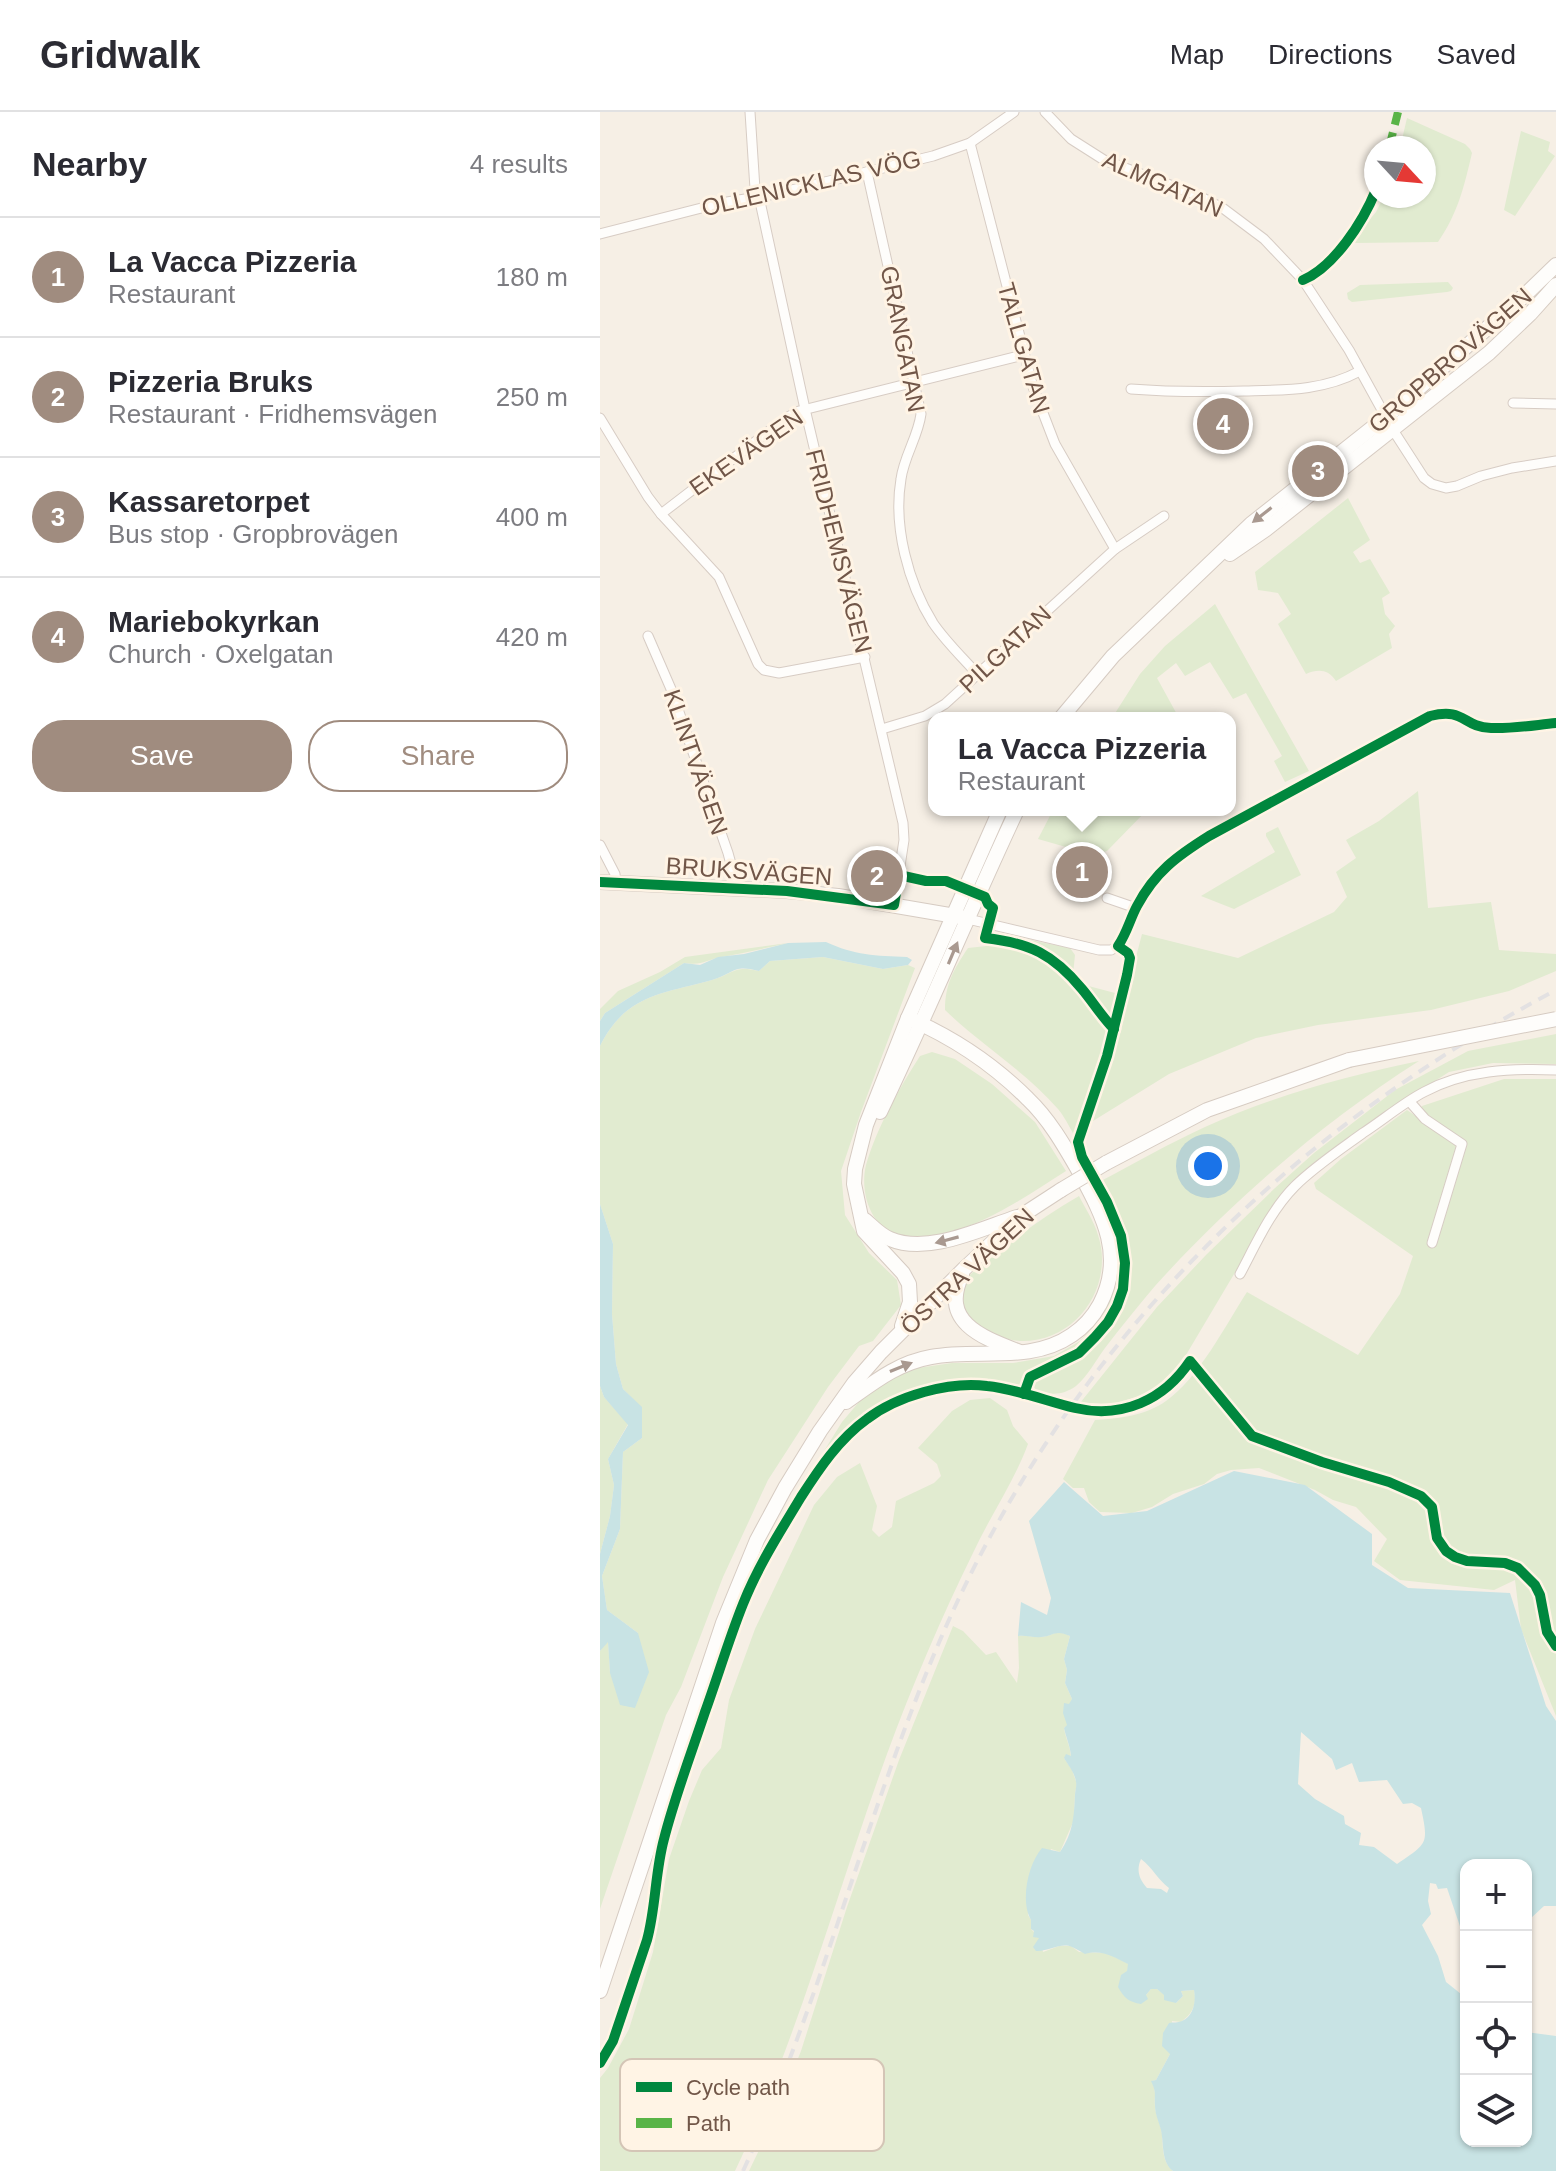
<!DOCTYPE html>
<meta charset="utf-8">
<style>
body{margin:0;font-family:Helvetica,sans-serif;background:#f7f7f7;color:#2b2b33}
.controls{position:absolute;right:24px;bottom:24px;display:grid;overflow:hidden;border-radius:16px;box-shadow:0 2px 6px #0004}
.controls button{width:72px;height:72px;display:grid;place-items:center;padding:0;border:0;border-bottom:2px solid #e1e1e2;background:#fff;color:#2b2b33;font:40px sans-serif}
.compass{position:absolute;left:764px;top:24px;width:72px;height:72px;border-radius:50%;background:#fff;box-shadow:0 2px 6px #0004;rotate:116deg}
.you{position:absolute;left:608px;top:1054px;width:28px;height:28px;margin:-20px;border:6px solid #fff;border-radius:50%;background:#1a73e8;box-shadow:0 0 0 12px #1a73e833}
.badge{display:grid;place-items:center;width:52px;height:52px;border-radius:50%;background:#a08c7f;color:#fff;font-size:26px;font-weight:700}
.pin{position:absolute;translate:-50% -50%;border:4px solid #fff;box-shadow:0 2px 8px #0006}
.popup{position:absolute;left:328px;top:600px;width:308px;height:104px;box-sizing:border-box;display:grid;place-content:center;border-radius:16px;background:#fff;filter:drop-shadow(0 2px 6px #0005);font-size:26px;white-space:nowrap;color:#7c7c81}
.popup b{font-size:30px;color:#2b2b33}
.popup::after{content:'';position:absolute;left:50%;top:100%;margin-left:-16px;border:16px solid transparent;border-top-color:#fff}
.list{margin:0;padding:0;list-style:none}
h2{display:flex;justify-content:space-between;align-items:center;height:104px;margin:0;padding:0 32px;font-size:34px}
h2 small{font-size:26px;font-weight:400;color:#7c7c81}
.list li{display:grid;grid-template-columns:52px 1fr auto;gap:24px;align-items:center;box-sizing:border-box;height:120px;padding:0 32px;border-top:2px solid #e1e1e2}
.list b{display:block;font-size:30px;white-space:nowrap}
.list p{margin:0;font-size:26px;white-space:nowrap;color:#7c7c81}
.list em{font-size:26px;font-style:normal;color:#7c7c81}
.actions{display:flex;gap:16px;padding:24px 32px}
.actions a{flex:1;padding:18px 0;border:2px solid #a08c7f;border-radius:32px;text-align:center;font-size:28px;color:#a08c7f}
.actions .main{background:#a08c7f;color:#fff}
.icon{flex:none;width:44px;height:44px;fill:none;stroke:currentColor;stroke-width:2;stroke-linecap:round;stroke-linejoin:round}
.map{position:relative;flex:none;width:956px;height:2059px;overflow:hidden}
header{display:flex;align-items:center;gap:48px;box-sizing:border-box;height:112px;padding:0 40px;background:#fff;border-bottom:2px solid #e1e1e2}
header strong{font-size:38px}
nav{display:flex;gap:44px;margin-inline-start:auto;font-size:28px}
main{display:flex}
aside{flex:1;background:#fff}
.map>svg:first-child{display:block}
.green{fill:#e1ebd0}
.water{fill:#c8e3e4;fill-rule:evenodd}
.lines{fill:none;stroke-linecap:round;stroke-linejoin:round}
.street-casing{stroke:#d7ccc4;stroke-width:11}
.secondary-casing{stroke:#d6cbc2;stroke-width:16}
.street{stroke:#fefdfb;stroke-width:9}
.secondary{stroke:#fefdfb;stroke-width:14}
.rail{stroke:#e3e1e2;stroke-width:4;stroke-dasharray:12 8;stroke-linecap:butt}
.secondary-bridge-casing{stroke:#d6cbc2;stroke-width:16;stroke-linecap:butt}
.secondary-bridge{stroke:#fefdfb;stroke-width:14}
.quiet{stroke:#59b447;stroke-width:8;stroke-dasharray:16 8;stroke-linecap:butt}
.cycleway-casing{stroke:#fff4e5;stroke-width:15}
.cycleway{stroke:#00873e;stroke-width:10}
.oneway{fill:#a99990}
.labels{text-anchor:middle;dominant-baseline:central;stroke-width:6;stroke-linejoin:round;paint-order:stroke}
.street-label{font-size:24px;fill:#715648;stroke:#fff4e5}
.key{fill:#fff4e5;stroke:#d4c5b6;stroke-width:2}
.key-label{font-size:22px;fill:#715648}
</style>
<header>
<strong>Gridwalk</strong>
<nav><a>Map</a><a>Directions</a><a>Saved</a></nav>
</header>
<main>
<aside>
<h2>Nearby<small>4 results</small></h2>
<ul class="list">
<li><span class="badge">1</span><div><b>La Vacca Pizzeria</b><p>Restaurant</p></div><em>180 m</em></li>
<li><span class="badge">2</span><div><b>Pizzeria Bruks</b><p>Restaurant · Fridhemsvägen</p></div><em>250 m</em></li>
<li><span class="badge">3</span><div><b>Kassaretorpet</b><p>Bus stop · Gropbrovägen</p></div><em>400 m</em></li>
<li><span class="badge">4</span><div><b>Mariebokyrkan</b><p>Church · Oxelgatan</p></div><em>420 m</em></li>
</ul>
<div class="actions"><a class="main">Save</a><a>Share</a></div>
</aside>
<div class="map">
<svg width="956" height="2059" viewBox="0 0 956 2059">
<rect width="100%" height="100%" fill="#f6efe5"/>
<g class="green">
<path d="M 807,6 L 865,32 L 870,37 L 872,41 C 864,75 858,101 838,130 L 756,131 L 752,129 L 776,100 L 784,84 L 824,84 L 824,36 L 800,36 Z"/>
<polygon points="921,19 950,30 948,39 955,44 915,104 904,98"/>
<polygon points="848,170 853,176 851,179 847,180 752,190 748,187 747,181 760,173"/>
<path d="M 748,386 L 770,428 L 753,440 L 760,451 L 770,447 L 790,481 L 782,486 L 785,502 L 795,514 L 789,522 L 792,536 L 736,569 C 728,557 718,557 706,562 L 678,512 L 691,502 L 678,481 L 658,478 L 655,460 Z"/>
<polygon points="615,492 709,659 685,670 674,649 682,644 646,581 633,587 610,550 585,564 576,551 557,566 579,606 512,606 540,562 565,534"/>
<polygon points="818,679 828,796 891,790 899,838 956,842 956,859 909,879 831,898 718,913 656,926 569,962 493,1009 542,822 638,846 734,800 747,785 736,760 756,746 746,728 779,709"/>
<polygon points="453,698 547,698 507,739 494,743 438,727"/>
<polygon points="678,715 701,763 634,797 601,784 675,740 666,724 666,721"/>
<polygon points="420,826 470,836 475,843 473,862 450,842"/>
<path d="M 188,831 C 166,836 144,841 122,845 C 105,848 103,854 84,851 L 5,901 L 0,909 L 0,897 L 18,879 L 60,860 L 85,845 Z"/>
<path d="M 396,833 C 406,835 417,835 427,837 C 460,847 491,893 508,921 L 496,967 L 474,1023 C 469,1014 464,1004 458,997 C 425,959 381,933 345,898 C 345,872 354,857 368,836 Z"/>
<path d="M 223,845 L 283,857 L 308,853 L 315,856 L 261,1000 L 241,1059 L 245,1103 L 269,1141 L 297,1168 L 301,1193 L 273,1229 L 259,1234 L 228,1275 L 168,1368 L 123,1465 L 81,1575 L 66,1603 L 0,1797 L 0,1539 L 8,1528 L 10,1561 L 38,1521 L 7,1498 L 2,1464 L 20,1417 L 23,1340 L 42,1326 L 42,1296 L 23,1277 L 16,1252 L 12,1202 L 13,1132 L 0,1092 L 0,934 C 26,882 62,882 112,868 C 134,861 134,853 159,859 L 170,849 Z"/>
<polygon points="481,872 515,881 511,910"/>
<polygon points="956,922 956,952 893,951 849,960 780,1004 678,1088 583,1248 551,1281 512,1292 480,1291 557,1195 606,1143 675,1076 714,1041 795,978 868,939"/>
<path d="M 332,940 L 355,947 L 392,972 L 435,1010 L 466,1059 C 431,1081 393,1108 353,1119 C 339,1122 319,1128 304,1125 C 272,1120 259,1082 266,1053 C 277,1015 299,977 320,944 Z"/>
<path d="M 819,949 C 724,1009 630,1091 555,1174 C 538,1194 521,1215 505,1236 C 496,1248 487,1265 476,1274 C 462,1284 450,1283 436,1278 L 432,1272 C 444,1258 471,1257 486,1243 C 526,1207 537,1159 521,1108 C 516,1095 507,1082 501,1069 C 535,1051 570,1031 605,1015 C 673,984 746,964 819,949 Z"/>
<path d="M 904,967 L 956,967 L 956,1604 L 921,1517 L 915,1468 L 894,1478 L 800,1468 L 774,1449 L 787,1427 L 756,1395 L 733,1388 L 715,1378 L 659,1356 L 631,1358 L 617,1362 L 604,1372 L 573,1382 L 552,1395 L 532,1401 L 500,1400 L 489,1390 L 484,1376 L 473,1376 L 463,1367 L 495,1308 C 518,1307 547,1303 566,1289 C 599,1266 625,1214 647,1180 L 758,1243 L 800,1182 L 813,1144 L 716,1077 L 714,1071 L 741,1047 L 807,998 L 817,1005 L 822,994 Z"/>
<path d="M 479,1084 C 485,1096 494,1109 498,1123 C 515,1174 476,1231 420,1229 C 393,1227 344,1200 366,1168 C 371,1160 382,1153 389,1147 C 418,1124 447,1102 479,1084 Z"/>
<path d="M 519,1167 C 515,1198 494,1229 466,1244 C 451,1253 426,1258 419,1275 L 397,1270 L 361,1268 L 327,1273 L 266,1300 L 240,1323 L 219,1349 L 196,1384 L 242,1310 L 264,1284 L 304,1258 L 352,1251 L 413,1251 L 454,1244 L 480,1229 L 501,1208 Z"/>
<polygon points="0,1274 4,1285 28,1312 8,1347 14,1373 10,1404 0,1442"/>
<path d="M 390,1286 L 407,1298 L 413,1314 L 428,1332 C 414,1370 390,1404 373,1441 C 341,1506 312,1574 287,1642 C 236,1782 199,1923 135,2059 L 0,2059 L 0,1966 L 8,1956 L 29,1917 L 53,1840 L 69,1747 L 89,1689 L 102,1658 L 121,1636 L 129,1588 L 155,1517 L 214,1393 L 237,1365 L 260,1351 L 277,1394 L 272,1418 L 279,1425 L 292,1415 L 296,1389 L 334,1371 L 341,1364 L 337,1352 L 318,1336 L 352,1299 L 370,1288 Z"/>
<path d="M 353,1514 L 363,1519 L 386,1543 L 396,1540 L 417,1571 L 419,1556 L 418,1524 C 426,1523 434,1525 441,1525 C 455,1524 454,1516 470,1524 L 464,1547 L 467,1558 L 465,1571 L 472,1587 L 467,1614 L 464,1616 C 466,1628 470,1633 471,1645 L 464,1646 L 472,1658 L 477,1672 L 475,1681 L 474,1708 L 460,1740 L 451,1737 L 428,1798 L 428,1803 L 431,1808 L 431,1817 L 440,1826 L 443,1840 L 459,1834 L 471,1834 L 479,1840 L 507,1841 L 529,1852 L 527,1859 L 546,1883 L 551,1877 L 557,1877 L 576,1891 L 583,1884 L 581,1879 L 594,1878 C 597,1892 593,1901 581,1910 L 572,1909 L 570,1942 L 556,1968 L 552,1969 C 557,1983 554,1983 555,1995 C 556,2004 561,2013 562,2022 C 563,2035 562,2050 573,2059 L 149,2059 L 171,2013 L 201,1939 L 247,1795 L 299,1648 Z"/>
</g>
<g class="water">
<path d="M 226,830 C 254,843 276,844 307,845 L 312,848 L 308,853 L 283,857 L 223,845 L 170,849 L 159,859 C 133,852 135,861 112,868 C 62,882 26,882 0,934 L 0,909 L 5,901 L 84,851 L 100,853 L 118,845 L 144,842 L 188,831 Z"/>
<polygon points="0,1092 13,1132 12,1202 16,1252 23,1277 42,1295 42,1326 23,1340 20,1417 2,1464 7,1498 38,1521 49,1560 35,1596 20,1593 10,1561 8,1530 0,1539 0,1442 10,1404 14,1373 8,1347 28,1313 4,1285 0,1274"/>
<path d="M 634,1359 L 705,1373 L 772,1422 L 772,1453 L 808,1476 L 910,1481 L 946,1594 L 956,1609 L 956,1794 L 944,1794 L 931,1806 L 931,1825 L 926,1833 L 926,1753 L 866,1753 L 866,1832 L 847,1776 L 838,1777 L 836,1772 L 830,1771 L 828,1789 L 831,1802 L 822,1813 L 838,1844 L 846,1870 L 866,1886 L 866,2029 L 926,2029 L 926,1920 L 956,1924 L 956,2059 L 573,2059 C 561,2050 564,2032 561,2018 C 559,2010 555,2002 555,1994 C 554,1981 557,1982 551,1969 L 556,1968 L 570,1942 L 562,1934 L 563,1921 L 569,1911 C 573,1910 578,1911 582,1909 C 594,1904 596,1889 594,1878 L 581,1879 L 583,1884 L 576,1891 L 564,1888 L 564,1883 L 557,1877 L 551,1877 L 546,1883 L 548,1887 L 541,1892 C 529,1890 524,1886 518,1875 L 521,1863 L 527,1859 L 528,1852 C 514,1845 502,1837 485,1842 C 481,1840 477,1837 472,1835 C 461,1830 448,1840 436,1839 L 433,1835 L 439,1826 L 433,1825 L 434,1819 L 431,1817 L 431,1808 C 420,1789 428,1752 442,1736 L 460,1740 C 473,1721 474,1705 475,1683 C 475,1679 477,1674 476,1670 C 475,1661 468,1653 464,1646 L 466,1642 L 471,1644 C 470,1633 466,1626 464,1616 L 467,1613 L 463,1601 L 464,1591 L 469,1592 L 472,1587 L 465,1571 L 467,1558 L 464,1547 L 470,1524 C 455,1517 454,1524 441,1525 C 434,1526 426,1523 418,1524 L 421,1490 L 447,1503 L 451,1486 L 429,1409 L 464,1370 L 503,1404 L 547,1399 ZM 701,1620 L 732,1647 L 736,1658 L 752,1651 L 759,1670 L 787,1668 L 803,1692 L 812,1691 L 821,1696 C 829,1733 827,1731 797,1752 L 774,1735 L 759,1733 L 761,1721 L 745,1712 L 744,1704 L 715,1687 L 698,1672 ZM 541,1747 C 553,1756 558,1768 569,1776 L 567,1781 L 561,1777 L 547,1776 C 539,1767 536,1758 541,1747 Z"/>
</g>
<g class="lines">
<defs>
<g id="street">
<polyline points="150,0 155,77 159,85 205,297 303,711 304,728 294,793"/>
<polyline points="445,0 471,27 504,48 599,84 624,97 664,127 703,168 749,238 793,318 824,366 832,372 846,376 857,374 881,364 912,356 956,349"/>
<path d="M 267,60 L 321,302 C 318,325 304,344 301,367 C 293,414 308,471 333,511 C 346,530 363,546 378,563"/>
<polyline points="0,122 121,91 175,82 333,44 370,31 414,0"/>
<path d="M 531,277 C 569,280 605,280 644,279 C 685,278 723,279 760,259"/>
<polyline points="913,291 956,292"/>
<polyline points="0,306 48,385 61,402 119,465 158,552 164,558 179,561 265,545"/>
<polyline points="61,402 186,306 199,299 423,243"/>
<polyline points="515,437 564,404"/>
<polyline points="48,524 71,577 128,741 138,778"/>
<polyline points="282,617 325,604 345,592 515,437 455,332 433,275 370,31"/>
<polyline points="0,733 15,762 16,771"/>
<polyline points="507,786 536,796"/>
<path d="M 368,807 L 499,838 L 511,838 L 518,834 L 524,825 L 536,796 L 548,775 L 562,757 L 584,739 L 651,700 L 830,604 C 864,596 857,610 884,615 C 903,619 928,614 948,612"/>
<polyline points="810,990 825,1007 862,1032 832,1131"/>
<path d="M 640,1162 C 656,1132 671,1098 695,1074 C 714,1055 741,1037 763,1021 C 783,1008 803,991 824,980 C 864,958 912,956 956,958"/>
</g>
<g id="secondary">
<polyline points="630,442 665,418 889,241 930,202 956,173"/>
<polyline points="461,606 513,544 651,412 786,305 926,182 956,153"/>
<polyline points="0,770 187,779 238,784 361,805"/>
<path d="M 280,1000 C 328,900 370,798 417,698"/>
<polyline points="506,1051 607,998 749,948"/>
<path d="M 265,1108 C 273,1115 280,1123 290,1127 C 328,1143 380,1117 417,1105"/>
<path d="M 362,1163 C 339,1211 384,1226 420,1240"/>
<polyline points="302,1214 310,1190 309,1172 303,1161 264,1119 254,1072 255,1057 266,1013 308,906 400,698"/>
<path d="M 246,1290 C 273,1271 297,1251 331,1245 C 378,1236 430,1252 472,1223 C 484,1215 493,1205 500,1192 C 525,1144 503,1104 480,1061 C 465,1035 450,1008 428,987 C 394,953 352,925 308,906"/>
<polyline points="0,1879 123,1511 157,1428 185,1376 220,1319 254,1271 281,1240 365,1156 421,1104 461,1078"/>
</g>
</defs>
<use href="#street" class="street-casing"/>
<use href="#secondary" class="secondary-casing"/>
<use href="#street" class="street"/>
<use href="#secondary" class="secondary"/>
<path class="rail" d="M 143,2059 C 218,1896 261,1722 328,1557 C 450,1254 670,1030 956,878"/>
<defs>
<g id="secondary-bridge">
<polyline points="749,948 956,907"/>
<polyline points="461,1078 506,1051"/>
</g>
</defs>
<use href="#secondary-bridge" class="secondary-bridge-casing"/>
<use href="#secondary-bridge" class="secondary-bridge"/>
<polyline class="quiet" points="789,36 798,0"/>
<defs>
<g id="cycleway">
<path d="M 703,168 C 734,155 763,110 776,78"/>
<path d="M 0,770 L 187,779 L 294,793 L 299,763 L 326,769 L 346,769 L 385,785 L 388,792 L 393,796 L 385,826 C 430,831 453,842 482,877 C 493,890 502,905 514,917"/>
<path d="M 424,1282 L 430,1265 L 479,1241 L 495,1225 L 508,1210 L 517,1194 L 523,1177 L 525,1151 L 521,1124 L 507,1090 L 482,1045 L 478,1030 L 507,944 L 527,863 L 530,846 L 528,841 L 518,834 C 527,821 530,807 537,794 C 555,760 577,744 609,724 L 830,604 C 865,595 862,615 891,616 C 912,617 935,613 956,611"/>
<path d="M 0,1951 L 13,1929 L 47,1828 C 56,1795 55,1760 64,1727 C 75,1684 91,1642 105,1600 C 118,1564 129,1527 143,1492 C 158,1454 180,1420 201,1385 C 219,1357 239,1327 267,1307 C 297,1284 349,1269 387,1274 C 417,1277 446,1289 475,1296 C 522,1307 564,1288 590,1249 L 652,1324 L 722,1350 L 789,1370 L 821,1384 L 832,1395 L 837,1426 L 846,1439 L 855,1445 L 867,1449 L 905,1451 L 918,1456 L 935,1473 L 940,1483 L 947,1520 L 956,1534"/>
</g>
</defs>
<use href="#cycleway" class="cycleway-casing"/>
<use href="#cycleway" class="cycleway"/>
</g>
<defs><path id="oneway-solid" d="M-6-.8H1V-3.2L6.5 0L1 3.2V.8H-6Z" transform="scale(2)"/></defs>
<g class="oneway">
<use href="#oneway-solid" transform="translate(662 403) rotate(142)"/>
<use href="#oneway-solid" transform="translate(353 841) rotate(-67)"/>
<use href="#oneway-solid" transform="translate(347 1128) rotate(165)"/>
<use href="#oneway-solid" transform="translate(301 1255) rotate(-22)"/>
</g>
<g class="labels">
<g class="street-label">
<text transform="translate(211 71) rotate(-13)">OLLENICKLAS VÖG</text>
<text transform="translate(563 72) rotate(24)">ALMGATAN</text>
<text transform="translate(303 227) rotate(79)">GRANGATAN</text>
<text transform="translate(424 236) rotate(74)">TALLGATAN</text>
<text transform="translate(850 248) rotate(-41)">GROPBROVÄGEN</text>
<text transform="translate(146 340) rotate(-35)">EKEVÄGEN</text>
<text transform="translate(239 439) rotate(76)">FRIDHEMSVÄGEN</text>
<text transform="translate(405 537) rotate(-43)">PILGATAN</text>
<text transform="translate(96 650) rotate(71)">KLINTVÄGEN</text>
<text transform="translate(149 759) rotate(4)">BRUKSVÄGEN</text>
<text transform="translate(367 1159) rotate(-43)">ÖSTRA VÄGEN</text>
</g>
</g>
<rect x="20" y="1947" width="264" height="92" rx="12" class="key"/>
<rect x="36" y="1970" width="36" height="10" fill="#00873e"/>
<rect x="36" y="2006" width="36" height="10" fill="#59b447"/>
<g class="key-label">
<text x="86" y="1983">Cycle path</text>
<text x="86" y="2019">Path</text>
</g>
</svg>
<div class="controls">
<button>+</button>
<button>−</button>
<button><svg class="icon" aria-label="locate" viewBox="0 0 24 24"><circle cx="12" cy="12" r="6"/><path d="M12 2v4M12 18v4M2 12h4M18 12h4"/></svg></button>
<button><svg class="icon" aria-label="layers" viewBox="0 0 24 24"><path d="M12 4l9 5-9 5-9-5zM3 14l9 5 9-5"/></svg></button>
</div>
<svg class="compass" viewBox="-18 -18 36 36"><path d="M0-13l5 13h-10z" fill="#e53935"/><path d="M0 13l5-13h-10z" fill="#7c7c81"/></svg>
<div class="you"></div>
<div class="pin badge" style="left:482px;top:760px">1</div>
<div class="popup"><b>La Vacca Pizzeria</b>Restaurant</div>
<div class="pin badge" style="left:277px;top:764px">2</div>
<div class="pin badge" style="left:718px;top:359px">3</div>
<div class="pin badge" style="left:623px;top:312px">4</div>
</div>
</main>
